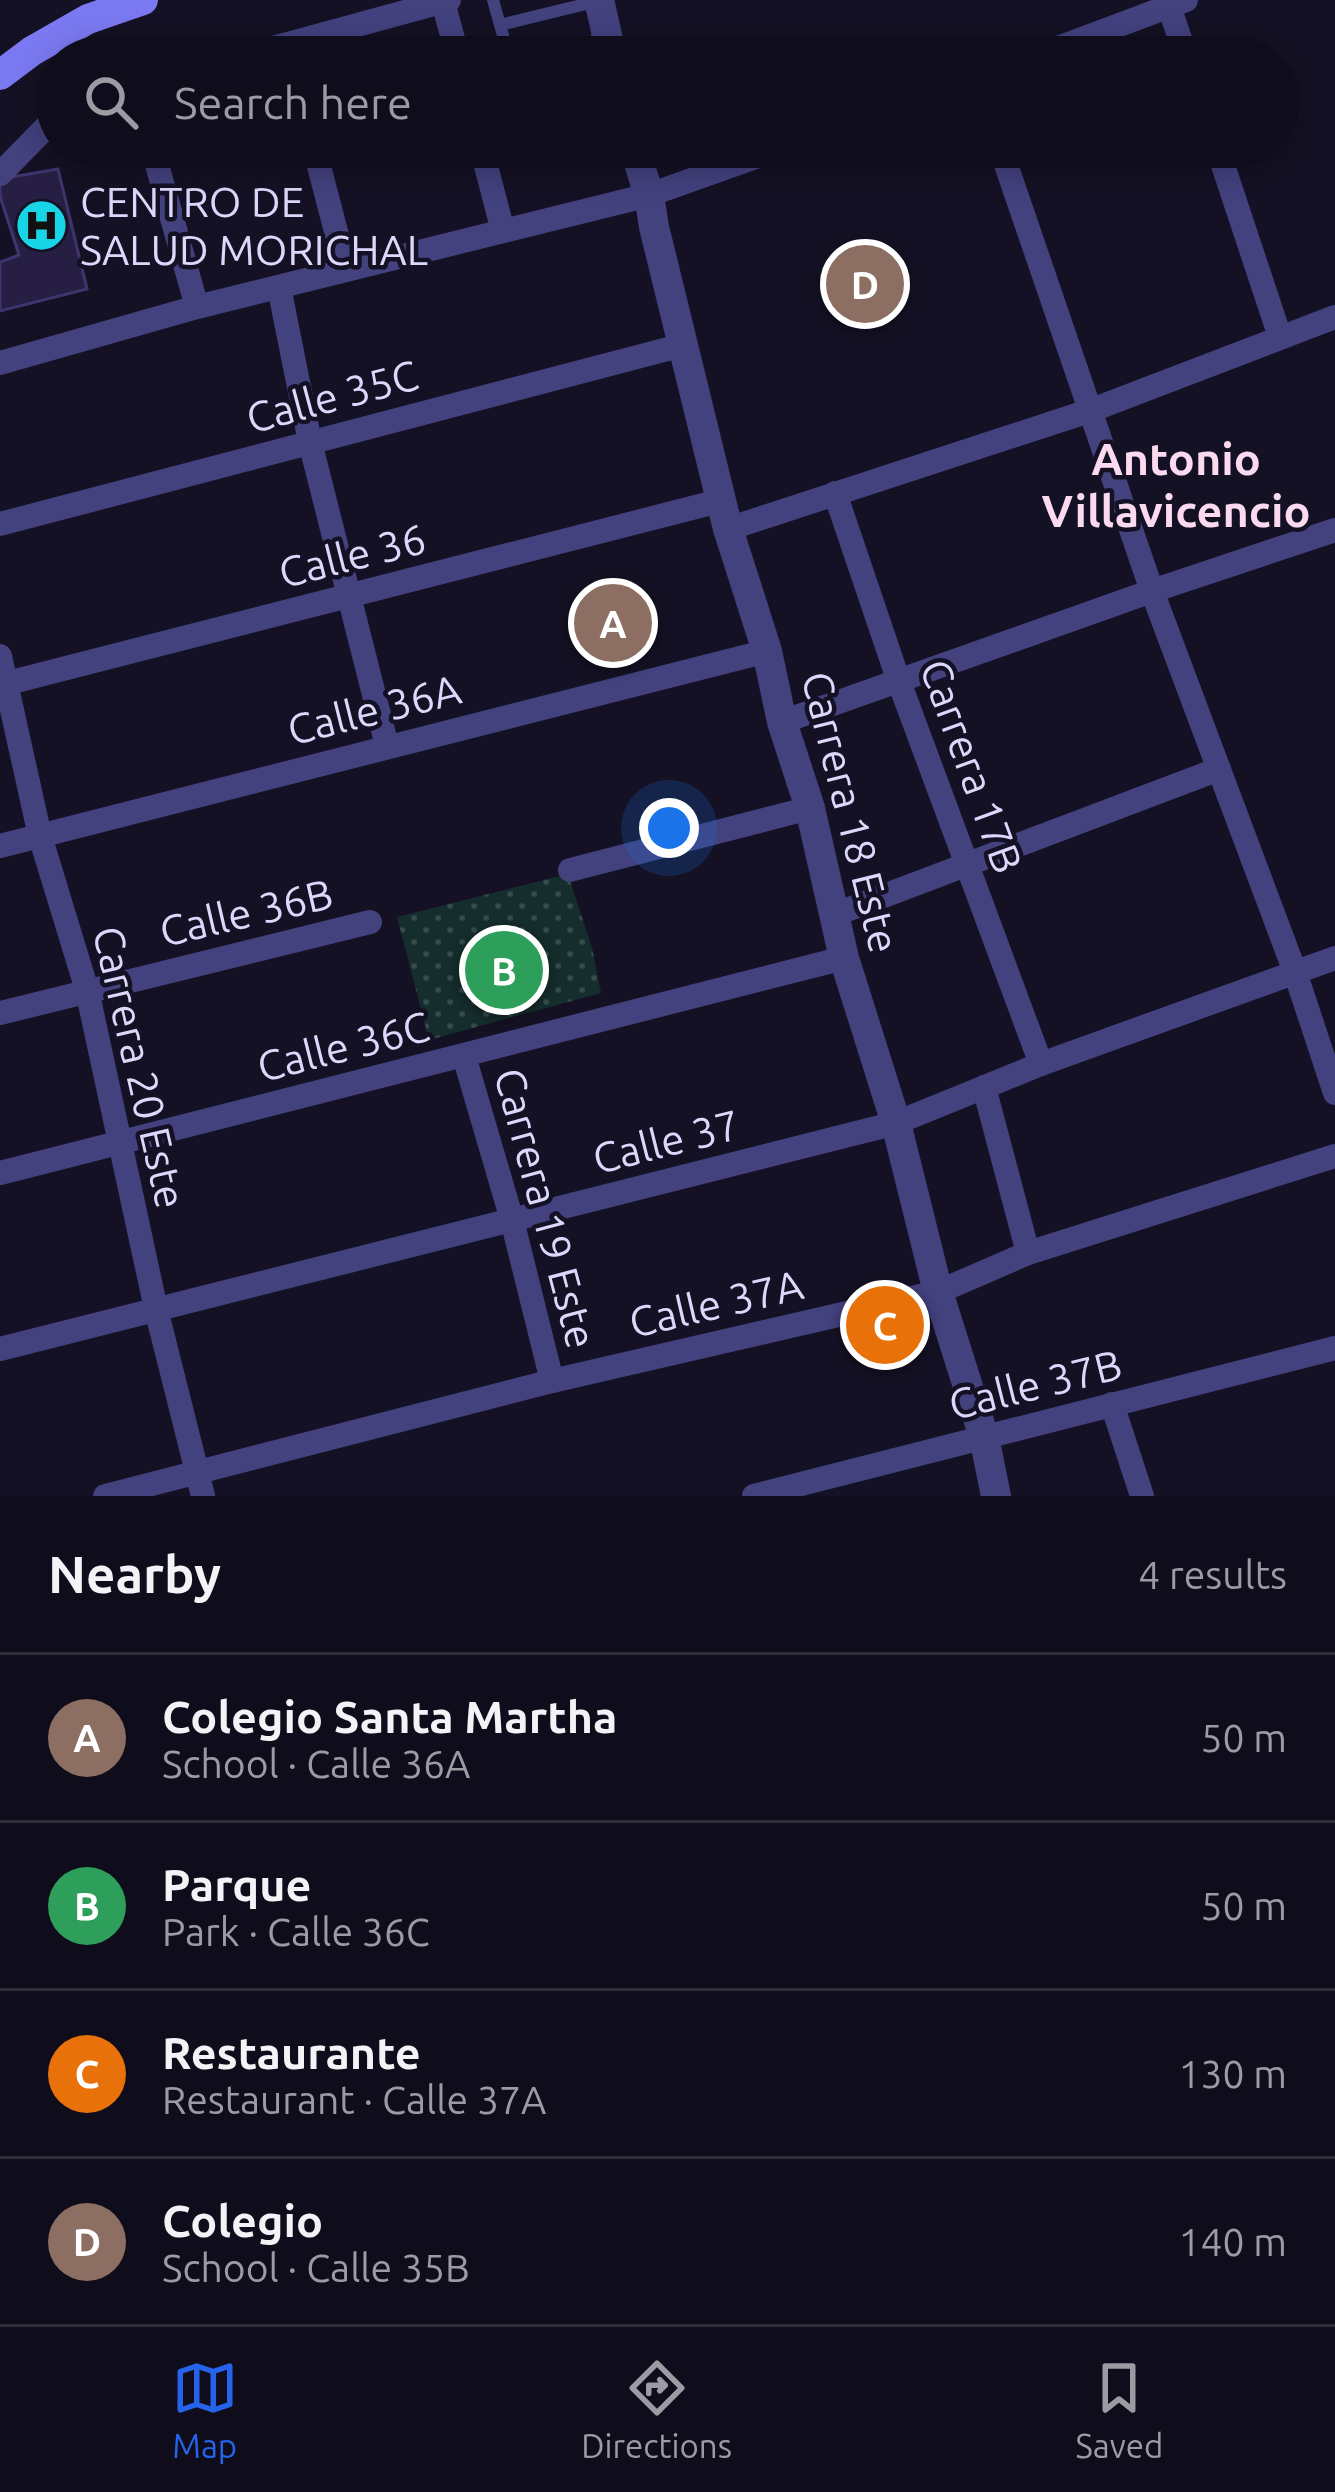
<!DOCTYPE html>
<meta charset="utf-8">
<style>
body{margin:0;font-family:Ubuntu,sans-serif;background:#181624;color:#f1f3f6}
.you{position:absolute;left:669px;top:828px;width:42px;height:42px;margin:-30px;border:9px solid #fff;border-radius:50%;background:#1a73e8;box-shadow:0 0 0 18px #1a73e833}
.badge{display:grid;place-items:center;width:78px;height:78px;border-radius:50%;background:#2563eb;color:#fff;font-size:39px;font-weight:700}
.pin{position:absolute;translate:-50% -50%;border:6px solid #fff;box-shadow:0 3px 12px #0006}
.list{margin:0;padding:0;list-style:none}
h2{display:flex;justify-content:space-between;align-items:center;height:156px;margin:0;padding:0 48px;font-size:51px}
h2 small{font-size:39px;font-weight:400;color:#9b9ca3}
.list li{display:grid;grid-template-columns:78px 1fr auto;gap:36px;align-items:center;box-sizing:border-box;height:168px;padding:0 48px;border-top:3px solid #2f2d3a}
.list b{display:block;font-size:45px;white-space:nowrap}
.list p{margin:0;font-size:39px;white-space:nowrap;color:#9b9ca3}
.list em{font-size:39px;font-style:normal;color:#9b9ca3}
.icon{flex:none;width:66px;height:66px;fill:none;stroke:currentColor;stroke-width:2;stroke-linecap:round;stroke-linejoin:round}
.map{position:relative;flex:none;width:1335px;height:1496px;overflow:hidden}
.search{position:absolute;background:#0f0d1b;box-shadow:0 6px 30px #0003;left:36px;right:36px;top:36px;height:132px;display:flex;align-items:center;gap:30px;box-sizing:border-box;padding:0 42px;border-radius:66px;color:#9b9ca3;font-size:45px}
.sheet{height:828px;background:#0f0d1b}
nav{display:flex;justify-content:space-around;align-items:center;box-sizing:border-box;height:168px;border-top:3px solid #2f2d3a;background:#0f0d1b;font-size:33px;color:#9b9ca3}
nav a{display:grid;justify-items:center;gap:6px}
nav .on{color:#2563eb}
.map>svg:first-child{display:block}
.grass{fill:url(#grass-dots)}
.building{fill:#261f43;stroke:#3f346d;stroke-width:3}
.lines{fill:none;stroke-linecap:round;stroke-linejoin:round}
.service{stroke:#43417e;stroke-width:12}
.minor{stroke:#43417e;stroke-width:24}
.tertiary{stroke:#43417e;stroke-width:30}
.secondary{stroke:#7b79f1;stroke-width:30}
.labels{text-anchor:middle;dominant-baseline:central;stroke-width:9;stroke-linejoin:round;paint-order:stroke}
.poi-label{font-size:42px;fill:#dcd8fb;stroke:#141124;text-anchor:start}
.street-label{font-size:42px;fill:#dcd8fb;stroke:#141124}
.neighbourhood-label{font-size:45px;font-weight:bold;fill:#fbdaef;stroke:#141124}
</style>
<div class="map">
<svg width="1335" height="1496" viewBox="0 0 1335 1496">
<defs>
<pattern id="grass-dots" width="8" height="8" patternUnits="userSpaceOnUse" patternTransform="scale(3)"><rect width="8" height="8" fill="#152d2c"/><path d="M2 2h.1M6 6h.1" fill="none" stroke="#364b4c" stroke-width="1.8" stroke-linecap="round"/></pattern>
</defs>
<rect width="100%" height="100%" fill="#141124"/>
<polygon class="grass" points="568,874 592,948 601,993 429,1040 397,917"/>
<polygon class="building" points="58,169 87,289 0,311 0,262 19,255 0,196 0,179"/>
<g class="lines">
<g class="service">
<polyline points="493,0 509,57"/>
<polyline points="500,25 598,1"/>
<polyline points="584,57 586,48 605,30"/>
</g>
<g class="minor">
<polyline points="1167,0 1186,57"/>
<polyline points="443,2 458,57"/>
<polyline points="240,57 449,0"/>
<polyline points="1034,57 1186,0"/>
<polyline points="152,147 197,307"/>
<polyline points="314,147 346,270"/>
<polyline points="481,147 503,231"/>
<polyline points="1000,147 1152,591 1295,972 1335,1093"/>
<polyline points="1217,147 1280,337"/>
<polyline points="0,174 57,116"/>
<polyline points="279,287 310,442 387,746"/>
<polyline points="0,363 197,307 649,195 784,147"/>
<polyline points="835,493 898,679 1041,1064"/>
<polyline points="0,524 683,345"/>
<polyline points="728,529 1092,410 1335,317"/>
<polyline points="0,656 40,836 87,990 156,1309 203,1496"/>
<polyline points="0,685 723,500"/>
<polyline points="782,722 1152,591 1335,530"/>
<polyline points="0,846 767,651"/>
<polyline points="570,870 810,808"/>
<polyline points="836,914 1219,769"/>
<polyline points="0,1013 370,922"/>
<polyline points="464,1056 512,1220 552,1381"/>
<polyline points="984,1087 1028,1253"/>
<polyline points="0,1173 844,958"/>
<polyline points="0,1349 896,1123 1041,1064 1335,958"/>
<polyline points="1112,1404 1142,1496"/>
<polyline points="105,1496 552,1381 938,1292 1028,1253 1335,1156"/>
<polyline points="754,1496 1335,1348"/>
</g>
<g class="tertiary">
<polyline points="599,0 612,57"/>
<polyline points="634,147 649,195 654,227 728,529 767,651 782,722 810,808 844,958 896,1123 938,1292 984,1437 996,1496"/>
</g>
<polyline class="secondary" points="0,75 32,51 88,19 143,0"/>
</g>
<defs>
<symbol id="hospital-disc" viewBox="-11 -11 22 22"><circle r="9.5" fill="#18d4e7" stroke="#141124"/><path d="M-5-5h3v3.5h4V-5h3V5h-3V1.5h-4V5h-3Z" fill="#111"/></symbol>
</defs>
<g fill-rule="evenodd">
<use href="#hospital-disc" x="12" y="196" width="59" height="59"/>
</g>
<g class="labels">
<g class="poi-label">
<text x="80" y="201">CENTRO DE<tspan x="80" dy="48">SALUD MORICHAL</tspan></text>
</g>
<g class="street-label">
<text transform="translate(332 396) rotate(-15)">Calle 35C</text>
<text transform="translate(352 555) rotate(-14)">Calle 36</text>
<text transform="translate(374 709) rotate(-14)">Calle 36A</text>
<text transform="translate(972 766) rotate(70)">Carrera 17B</text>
<text transform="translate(851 812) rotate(76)">Carrera 18 Este</text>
<text transform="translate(246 912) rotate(-13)">Calle 36B</text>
<text transform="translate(343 1046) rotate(-14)">Calle 36C</text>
<text transform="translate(140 1067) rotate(77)">Carrera 20 Este</text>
<text transform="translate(666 1141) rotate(-14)">Calle 37</text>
<text transform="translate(546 1208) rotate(75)">Carrera 19 Este</text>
<text transform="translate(716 1303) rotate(-13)">Calle 37A</text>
<text transform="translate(1035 1384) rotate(-14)">Calle 37B</text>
</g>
<g class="neighbourhood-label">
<text x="1176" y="458">Antonio<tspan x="1176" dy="52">Villavicencio</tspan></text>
</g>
</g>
</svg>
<div class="you"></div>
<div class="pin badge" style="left:613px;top:623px;background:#8d6e63">A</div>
<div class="pin badge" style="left:504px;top:970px;background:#2e9e5b">B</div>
<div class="pin badge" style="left:885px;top:1325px;background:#e8710a">C</div>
<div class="pin badge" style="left:865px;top:284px;background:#8d6e63">D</div>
<div class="search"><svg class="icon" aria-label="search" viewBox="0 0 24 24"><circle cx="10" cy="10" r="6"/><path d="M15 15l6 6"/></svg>Search here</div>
</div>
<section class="sheet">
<h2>Nearby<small>4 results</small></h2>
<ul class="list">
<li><span class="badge" style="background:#8d6e63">A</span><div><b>Colegio Santa Martha</b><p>School · Calle 36A</p></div><em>50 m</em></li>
<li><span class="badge" style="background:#2e9e5b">B</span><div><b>Parque</b><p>Park · Calle 36C</p></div><em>50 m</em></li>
<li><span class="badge" style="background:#e8710a">C</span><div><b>Restaurante</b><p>Restaurant · Calle 37A</p></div><em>130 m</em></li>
<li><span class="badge" style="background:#8d6e63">D</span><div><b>Colegio</b><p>School · Calle 35B</p></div><em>140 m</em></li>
</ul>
</section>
<nav>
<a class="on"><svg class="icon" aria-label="map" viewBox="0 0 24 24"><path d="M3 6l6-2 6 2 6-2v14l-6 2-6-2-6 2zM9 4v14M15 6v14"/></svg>Map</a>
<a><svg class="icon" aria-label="directions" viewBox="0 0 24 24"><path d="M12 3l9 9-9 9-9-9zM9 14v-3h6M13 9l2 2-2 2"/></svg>Directions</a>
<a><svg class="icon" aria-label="saved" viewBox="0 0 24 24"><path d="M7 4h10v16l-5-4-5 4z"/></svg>Saved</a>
</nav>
